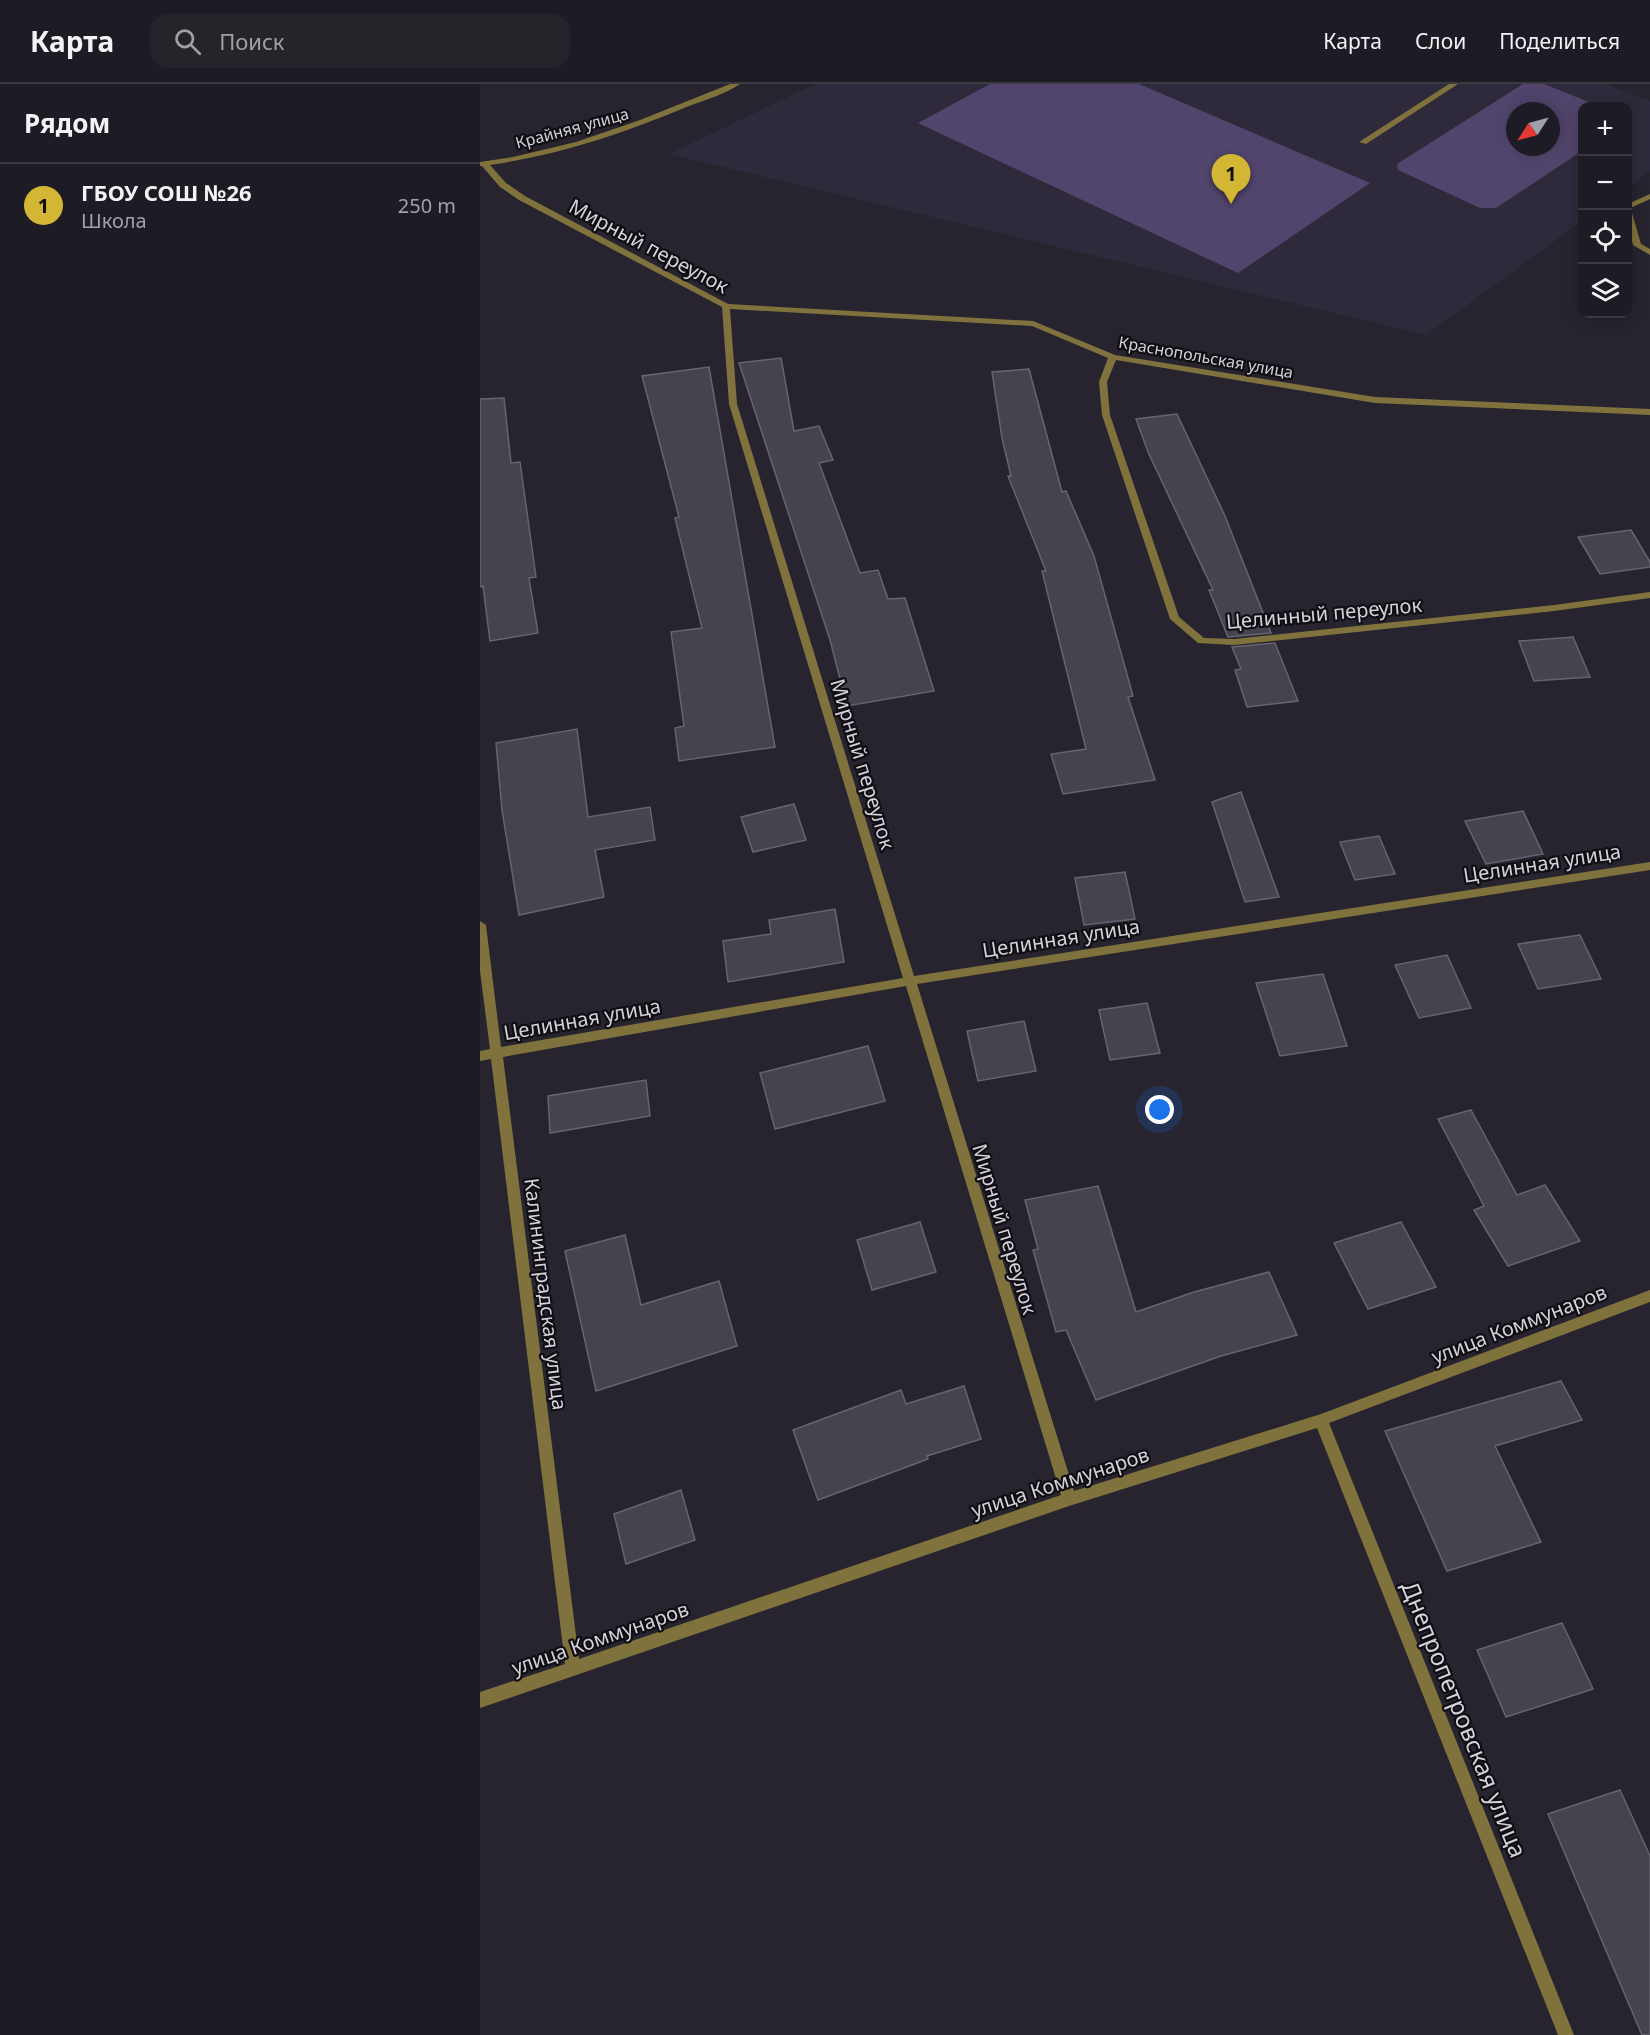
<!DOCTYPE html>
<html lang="ru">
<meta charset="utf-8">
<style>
body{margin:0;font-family:"Noto Sans",sans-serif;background:#25242b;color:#f1f3f6}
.controls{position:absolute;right:18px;top:18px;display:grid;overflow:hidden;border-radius:12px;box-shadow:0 3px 15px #0003}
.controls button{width:54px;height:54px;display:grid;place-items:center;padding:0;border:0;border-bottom:2px solid #3b3941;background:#1d1b23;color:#f1f3f6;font:30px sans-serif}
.compass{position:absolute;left:1026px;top:18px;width:54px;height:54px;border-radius:50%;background:#1d1b23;box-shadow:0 3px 15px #0003;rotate:234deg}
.you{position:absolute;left:680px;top:1026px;width:21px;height:21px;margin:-15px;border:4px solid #fff;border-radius:50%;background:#1a73e8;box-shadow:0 0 0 9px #1a73e833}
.badge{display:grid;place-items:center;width:39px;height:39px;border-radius:50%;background:#d4b635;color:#111;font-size:20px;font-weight:700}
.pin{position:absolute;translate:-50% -50px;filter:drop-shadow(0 2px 3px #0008)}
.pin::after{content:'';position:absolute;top:32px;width:21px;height:18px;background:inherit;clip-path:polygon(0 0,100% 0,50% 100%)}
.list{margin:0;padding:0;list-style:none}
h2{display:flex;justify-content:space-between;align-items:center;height:78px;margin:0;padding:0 24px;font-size:26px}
h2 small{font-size:20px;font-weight:400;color:#a0a1a6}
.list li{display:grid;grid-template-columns:39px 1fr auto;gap:18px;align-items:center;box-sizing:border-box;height:84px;padding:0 24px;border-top:2px solid #3b3941}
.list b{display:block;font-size:22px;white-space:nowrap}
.list p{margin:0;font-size:20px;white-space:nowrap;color:#a0a1a6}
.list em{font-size:20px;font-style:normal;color:#a0a1a6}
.icon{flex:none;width:33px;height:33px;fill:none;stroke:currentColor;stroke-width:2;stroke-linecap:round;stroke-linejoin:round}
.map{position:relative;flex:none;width:1170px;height:1951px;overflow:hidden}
header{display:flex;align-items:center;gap:36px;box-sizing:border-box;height:84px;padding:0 30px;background:#1d1b23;border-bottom:2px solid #3b3941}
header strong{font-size:28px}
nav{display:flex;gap:33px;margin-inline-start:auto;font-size:21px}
.search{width:420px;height:54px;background:#25242b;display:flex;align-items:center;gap:15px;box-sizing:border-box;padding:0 21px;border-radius:18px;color:#a0a1a6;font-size:22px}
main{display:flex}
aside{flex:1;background:#1d1b23}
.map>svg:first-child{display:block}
.built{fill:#2f2a3b;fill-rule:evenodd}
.green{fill:#52456d;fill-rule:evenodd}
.building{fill:#46434f;stroke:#676370;stroke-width:1.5}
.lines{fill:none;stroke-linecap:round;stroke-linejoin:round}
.service{fill:#80723c;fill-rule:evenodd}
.minor{fill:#80723c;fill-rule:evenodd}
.labels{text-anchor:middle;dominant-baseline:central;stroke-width:4.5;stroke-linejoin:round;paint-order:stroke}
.far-street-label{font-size:16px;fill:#d4d2d9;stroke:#100e13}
.street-label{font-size:20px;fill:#d4d2d9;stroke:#100e13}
.near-street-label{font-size:24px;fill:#d4d2d9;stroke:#100e13}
</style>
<header>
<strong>Карта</strong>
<div class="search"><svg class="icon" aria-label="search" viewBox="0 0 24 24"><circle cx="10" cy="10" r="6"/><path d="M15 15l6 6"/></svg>Поиск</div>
<nav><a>Карта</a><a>Слои</a><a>Поделиться</a></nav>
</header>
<main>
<aside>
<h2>Рядом<small></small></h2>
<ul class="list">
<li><span class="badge">1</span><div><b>ГБОУ СОШ №26</b><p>Школа</p></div><em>250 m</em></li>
</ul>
</aside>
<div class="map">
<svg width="1170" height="1951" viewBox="0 0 1170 1951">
<rect width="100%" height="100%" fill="#27242f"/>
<path class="built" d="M 335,0 L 1125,0 L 1170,17 L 1170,87 L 1148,104 L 1148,22 L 1102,22 L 1102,137 L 946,251 L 189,70 ZM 1035,27 L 1071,27 L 1071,63 L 1035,63 Z"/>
<g class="green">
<polygon points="510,0 659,0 890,99 758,189 438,39"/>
<path d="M 1043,0 L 1064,0 L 1119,22 L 1102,22 L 1102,67 L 1016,124 L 1000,124 L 918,86 L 917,80 ZM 1035,27 L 1071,27 L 1071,63 L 1035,63 Z"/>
</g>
<g class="building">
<polygon points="301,274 314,347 339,342 353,376 339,379 380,489 398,486 408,515 425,514 454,607 367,622 350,556 259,279"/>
<polygon points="229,283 295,663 199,677 195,644 204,642 191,548 222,544 195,434 199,433 162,292"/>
<polygon points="549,285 582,408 586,407 614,472 653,612 648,613 675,696 583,710 571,670 606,665 562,487 566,487 528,392 531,392 522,354 512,288"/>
<polygon points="24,314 31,379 40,378 56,493 49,494 58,549 10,557 3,502 0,503 0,315"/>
<polygon points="697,330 745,432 791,549 748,553 729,506 733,506 668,368 656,335"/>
<polygon points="1151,446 1170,478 1170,483 1120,490 1098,453"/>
<polygon points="1093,553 1110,593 1054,597 1039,557"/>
<polygon points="795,559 818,617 767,623 755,586 761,585 752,563"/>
<polygon points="97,645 108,733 170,723 175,756 115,766 124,813 39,831 22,726 16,659"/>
<polygon points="761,708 799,813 765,818 732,718"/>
<polygon points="314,720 326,756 273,768 261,733"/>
<polygon points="1043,727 1063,770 1006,780 985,737"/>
<polygon points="899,752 915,790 875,796 860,758"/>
<polygon points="645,788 655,835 604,841 595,794"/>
<polygon points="355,825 364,878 248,898 243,857 291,850 289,836"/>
<polygon points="1100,851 1121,895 1058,905 1038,860"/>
<polygon points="967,871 991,924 939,934 915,881"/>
<polygon points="843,890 867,962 800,972 776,899"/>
<polygon points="667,919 680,969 630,976 619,926"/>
<polygon points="544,937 556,987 498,997 487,947"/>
<polygon points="388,962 405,1017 295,1045 280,989"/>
<polygon points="166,996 170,1032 70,1049 68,1012"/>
<polygon points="991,1026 1037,1111 1065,1101 1100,1157 1028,1182 994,1126 1004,1122 958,1035"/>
<polygon points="618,1102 656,1228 714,1208 789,1188 817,1251 741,1272 616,1316 586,1246 576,1248 553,1166 558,1165 545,1116"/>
<polygon points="440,1138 456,1188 392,1206 377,1156"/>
<polygon points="921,1138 956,1203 888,1225 854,1159"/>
<polygon points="145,1151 161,1221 239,1197 257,1262 116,1307 85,1167"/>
<polygon points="1081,1297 1102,1336 1015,1362 1061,1458 967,1487 905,1347"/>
<polygon points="484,1302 501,1355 447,1372 448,1375 338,1416 313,1346 421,1306 426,1320"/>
<polygon points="201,1406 215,1456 146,1480 134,1430"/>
<polygon points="1082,1539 1113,1605 1026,1633 997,1566"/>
<polygon points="1140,1706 1170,1772 1170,1951 1162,1951 1068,1730"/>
</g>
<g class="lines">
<g class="service">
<polygon points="969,0 978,0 886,60 879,58"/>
<polygon points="1170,110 1170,115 1148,125 1148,120"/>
<polygon points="1148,127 1152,129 1161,160 1170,165 1170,171 1153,161 1148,142"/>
</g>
<path class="minor" d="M 250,0 L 260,0 C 246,10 225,16 209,22 C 145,49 79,71 10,81 L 26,99 L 45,112 L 248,220 L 553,237 L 635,271 L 895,313 L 1170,325 L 1170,331 L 895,319 L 636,276 L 627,298 L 630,331 L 699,533 L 724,554 L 754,555 L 1074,521 L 1170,508 L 1170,514 L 1074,527 L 754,561 L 718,559 L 690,535 L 622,331 L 619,298 L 628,274 L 552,242 L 250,225 L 257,320 L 434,892 L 1170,778 L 1170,786 L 437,900 L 594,1407 L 841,1330 L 1170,1206 L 1170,1218 L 849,1339 L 1094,1951 L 1078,1951 L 837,1344 L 589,1422 L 0,1624 L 0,1608 L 85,1580 L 11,975 L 0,977 L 0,967 L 10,965 L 0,887 L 0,837 L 6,841 L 21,963 L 423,894 L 249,320 L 242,223 L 39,116 L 20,103 L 2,82 L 0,82 L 0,78 L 33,73 L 96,58 L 160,36 ZM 426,902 L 581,1411 L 99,1575 L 23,973 Z"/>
</g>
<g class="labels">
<g class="far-street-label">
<text transform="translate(92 44) rotate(-15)">Крайняя улица</text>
<text transform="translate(726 273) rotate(10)">Краснопольская улица</text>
</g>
<g class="street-label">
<text transform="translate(169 162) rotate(28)">Мирный переулок</text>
<text transform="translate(844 529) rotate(-5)">Целинный переулок</text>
<text transform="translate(383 680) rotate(73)">Мирный переулок</text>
<text transform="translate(1062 779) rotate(-9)">Целинная улица</text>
<text transform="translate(581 854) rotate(-9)">Целинная улица</text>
<text transform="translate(102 935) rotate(-10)">Целинная улица</text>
<text transform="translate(525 1145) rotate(73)">Мирный переулок</text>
<text transform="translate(66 1210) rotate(83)">Калининградская улица</text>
<text transform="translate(1039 1240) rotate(-21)">улица Коммунаров</text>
<text transform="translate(580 1398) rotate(-18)">улица Коммунаров</text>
<text transform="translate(120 1554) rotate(-19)">улица Коммунаров</text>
</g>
<g class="near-street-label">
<text transform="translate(985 1635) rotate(68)">Днепропетровская улица</text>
</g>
</g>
</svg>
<div class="controls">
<button>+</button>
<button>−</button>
<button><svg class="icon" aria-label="locate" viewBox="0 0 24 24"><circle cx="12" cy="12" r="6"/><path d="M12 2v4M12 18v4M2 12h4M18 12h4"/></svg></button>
<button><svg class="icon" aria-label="layers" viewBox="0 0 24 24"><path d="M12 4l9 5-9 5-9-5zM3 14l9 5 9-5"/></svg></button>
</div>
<svg class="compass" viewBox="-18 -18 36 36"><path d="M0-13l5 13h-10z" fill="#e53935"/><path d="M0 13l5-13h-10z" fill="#a0a1a6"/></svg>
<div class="you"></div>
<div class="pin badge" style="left:751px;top:120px">1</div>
</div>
</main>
